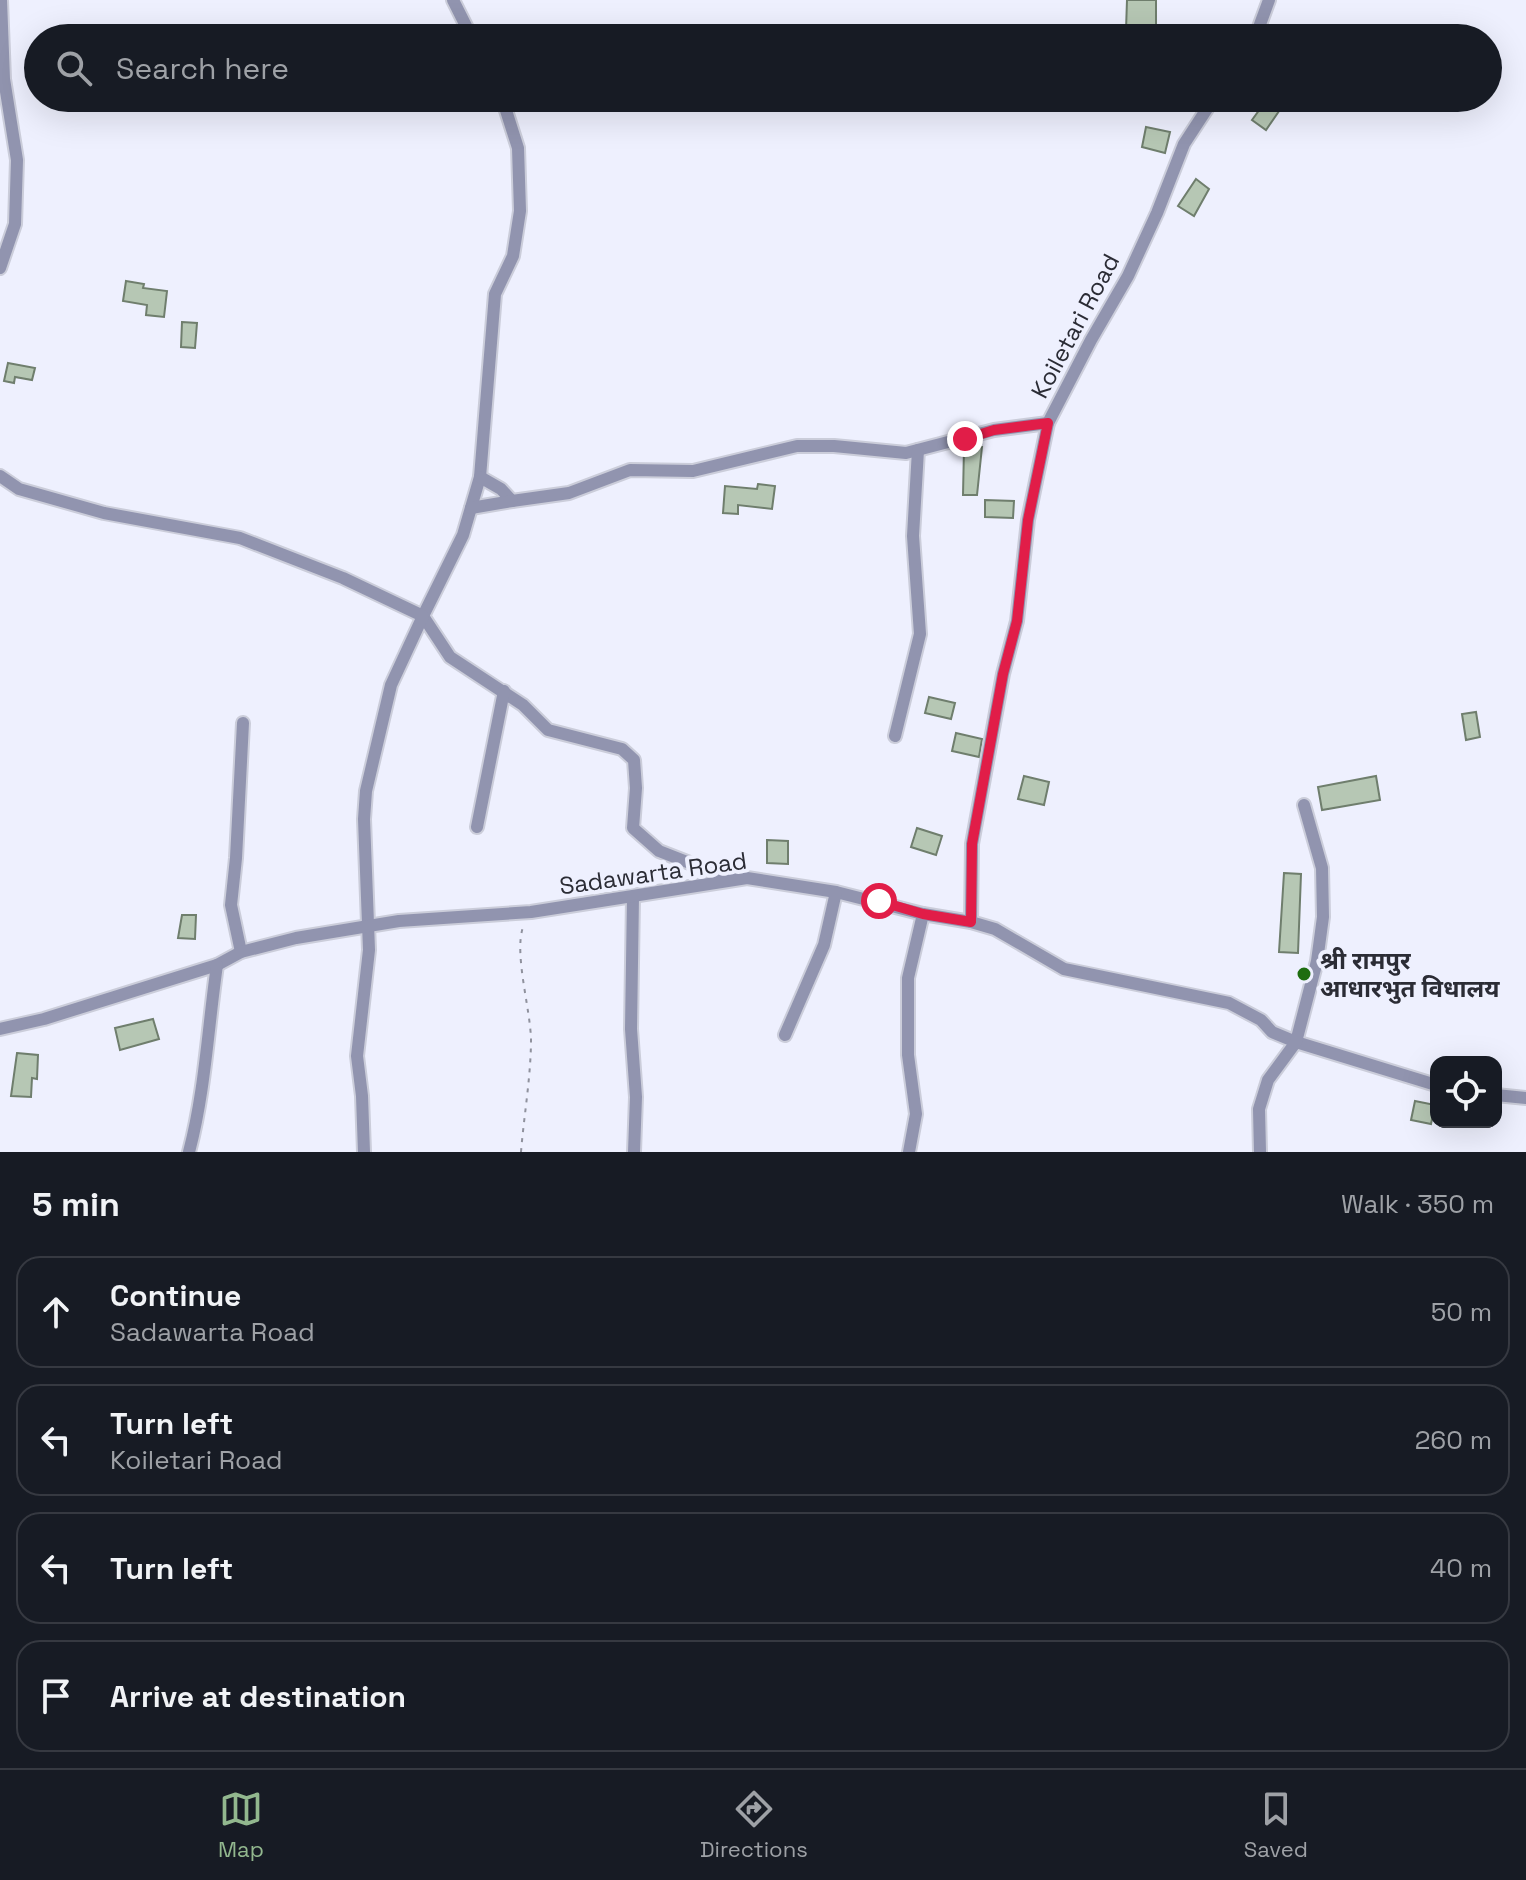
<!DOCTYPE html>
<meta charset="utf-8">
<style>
body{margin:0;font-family:"Space Grotesk","Noto Sans Devanagari",sans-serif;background:#20242c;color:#f1f3f6}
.controls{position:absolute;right:24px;bottom:24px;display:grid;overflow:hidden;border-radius:16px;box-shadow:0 8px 32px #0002}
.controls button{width:72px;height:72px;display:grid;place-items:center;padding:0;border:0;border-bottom:2px solid #363941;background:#171b24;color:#f1f3f6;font:40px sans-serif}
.stop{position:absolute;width:24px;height:24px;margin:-18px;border:6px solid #e11d48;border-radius:50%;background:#fff}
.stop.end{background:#e11d48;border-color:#fff;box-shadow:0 2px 8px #0008}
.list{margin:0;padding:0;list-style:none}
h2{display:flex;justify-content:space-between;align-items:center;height:104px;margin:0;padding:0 32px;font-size:34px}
h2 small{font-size:26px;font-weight:400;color:#9ea1a6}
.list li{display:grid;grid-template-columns:52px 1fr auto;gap:24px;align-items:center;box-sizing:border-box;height:112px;margin:0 16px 16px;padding:0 16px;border:2px solid #363941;border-radius:24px}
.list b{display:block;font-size:30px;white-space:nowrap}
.list p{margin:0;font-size:26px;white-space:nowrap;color:#9ea1a6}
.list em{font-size:26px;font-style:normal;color:#9ea1a6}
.icon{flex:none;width:44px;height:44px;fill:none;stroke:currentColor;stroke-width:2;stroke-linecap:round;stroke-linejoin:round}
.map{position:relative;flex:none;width:1526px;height:1152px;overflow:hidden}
.search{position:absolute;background:#171b24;box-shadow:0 8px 32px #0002;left:24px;right:24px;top:24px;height:88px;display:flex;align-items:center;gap:20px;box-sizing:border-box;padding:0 28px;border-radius:44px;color:#9ea1a6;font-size:30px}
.sheet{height:616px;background:#171b24}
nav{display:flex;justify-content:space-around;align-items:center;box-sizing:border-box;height:112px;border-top:2px solid #363941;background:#171b24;font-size:22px;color:#9ea1a6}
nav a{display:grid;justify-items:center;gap:4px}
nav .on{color:#92b78e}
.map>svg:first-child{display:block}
.building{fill:#b6c7b4;stroke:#6f7e6d;stroke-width:2}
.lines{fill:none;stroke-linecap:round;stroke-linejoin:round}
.minor-casing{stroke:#cbcdda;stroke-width:16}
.path{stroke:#8f919d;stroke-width:2;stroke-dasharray:4 6;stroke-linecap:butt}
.minor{stroke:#9194af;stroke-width:12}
.route{stroke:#e11d48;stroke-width:10}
.poi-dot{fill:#1e6d10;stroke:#eef0fe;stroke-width:3}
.labels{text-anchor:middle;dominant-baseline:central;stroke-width:8;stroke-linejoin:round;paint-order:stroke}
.street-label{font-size:24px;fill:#2b2c35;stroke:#eef0fe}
.poi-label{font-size:24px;font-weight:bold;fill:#2b2c35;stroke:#eef0fe;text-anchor:start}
</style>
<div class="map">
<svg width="1526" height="1152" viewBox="0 0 1526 1152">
<rect width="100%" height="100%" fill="#eef0fe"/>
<g class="building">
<polygon points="1127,0 1156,0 1156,30 1126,30"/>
<polygon points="1268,98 1288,98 1266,130 1252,120"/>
<polygon points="1146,127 1170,132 1165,153 1142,147"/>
<polygon points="1196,179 1209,189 1194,216 1178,206"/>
<polygon points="126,281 144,284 143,288 167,291 164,317 146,315 147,305 123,301"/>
<polygon points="182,322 197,323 195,348 181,347"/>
<polygon points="8,363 35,368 32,380 15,377 14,383 4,381"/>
<polygon points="982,447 977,495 963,495 964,448"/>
<polygon points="758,484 775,486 772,509 738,505 738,514 723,513 725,486 757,489"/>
<polygon points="985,500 1014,501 1013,518 985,517"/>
<polygon points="929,697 955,703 951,719 925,713"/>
<polygon points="1476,712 1480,737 1466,740 1462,714"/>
<polygon points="956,733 982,739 979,757 952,751"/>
<polygon points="1024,776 1049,782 1044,805 1018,799"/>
<polygon points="1376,776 1380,800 1322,810 1318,787"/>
<polygon points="917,828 942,836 936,855 911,847"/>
<polygon points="767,840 788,841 788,864 767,863"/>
<polygon points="1284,873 1301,874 1298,953 1279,952"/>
<polygon points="182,915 196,915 195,939 178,938"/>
<polygon points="153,1019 159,1039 120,1050 115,1028"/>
<polygon points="17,1053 38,1055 37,1079 32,1078 31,1097 11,1096"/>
<polygon points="1415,1101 1435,1105 1431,1124 1411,1120"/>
</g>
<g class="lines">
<defs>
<g id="minor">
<polyline points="453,0 472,38"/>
<polyline points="1255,38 1269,0"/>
<polyline points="502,98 518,148 520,211 513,256 495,294 480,477 463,535 423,616 450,657 523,705 548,730 622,749 634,760 636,788 633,828 659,851 705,869 738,876"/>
<polyline points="0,268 15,224 17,160 4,79 1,0"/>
<polyline points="0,476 19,489 104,513 240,538 343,578 423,616 391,685 366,791 364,819 369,950 357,1056 362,1096 364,1152"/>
<polyline points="480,477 501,489 512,501 569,493 630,470 693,471 797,446 834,446 906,453 994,430 1048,423"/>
<polyline points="471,508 512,501"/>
<polyline points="895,736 920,634 913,536 918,450"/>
<polyline points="477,827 504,691"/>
<polyline points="633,897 631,1029 636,1097 634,1152"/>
<polyline points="971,922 972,844 1003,674 1017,621 1028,520 1048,423 1091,340 1128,276 1157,213 1184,144 1214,98"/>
<polyline points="241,952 231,905 236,858 243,723"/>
<polyline points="0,1029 44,1019 217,965 241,952 296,938 399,921 531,912 747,878 836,892 923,914 971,922 995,929 1064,969 1229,1003 1261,1020 1272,1032 1296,1042 1436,1085"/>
<polyline points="785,1035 824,945 836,892"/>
<polyline points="1496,1095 1526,1098"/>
<path d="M 189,1152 C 205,1092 208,1027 217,965"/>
<polyline points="909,1152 916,1114 908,1055 908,978 923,914"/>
<polyline points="1260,1152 1259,1109 1268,1080 1296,1042 1317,961 1323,917 1322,868 1304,805"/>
</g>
</defs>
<use href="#minor" class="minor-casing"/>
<path class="path" d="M 521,1152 C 524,1115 531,1076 531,1039 C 530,1007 514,954 523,927"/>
<use href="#minor" class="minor"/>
</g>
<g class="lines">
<polyline class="route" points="879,901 923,914 971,922 972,844 1003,674 1017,621 1028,520 1048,423 994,430 965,439"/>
</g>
<circle class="poi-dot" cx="1304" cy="974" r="8"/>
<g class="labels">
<g class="street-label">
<text transform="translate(1075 326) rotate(-62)">Koiletari Road</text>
<text transform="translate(653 873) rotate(-8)">Sadawarta Road</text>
</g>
<g class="poi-label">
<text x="1320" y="960">श्री रामपुर<tspan x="1320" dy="28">आधारभुत विधालय</tspan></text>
</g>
</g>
</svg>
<div class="controls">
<button><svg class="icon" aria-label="locate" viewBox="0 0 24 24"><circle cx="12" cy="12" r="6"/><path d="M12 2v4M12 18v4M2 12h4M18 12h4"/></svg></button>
</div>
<div class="stop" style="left:879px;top:901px"></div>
<div class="stop end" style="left:965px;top:439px"></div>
<div class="search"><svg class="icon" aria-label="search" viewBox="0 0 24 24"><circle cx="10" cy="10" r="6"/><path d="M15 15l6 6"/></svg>Search here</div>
</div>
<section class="sheet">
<h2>5 min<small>Walk · 350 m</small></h2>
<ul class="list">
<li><svg class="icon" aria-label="ahead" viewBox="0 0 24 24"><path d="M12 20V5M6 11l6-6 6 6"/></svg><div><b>Continue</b><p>Sadawarta Road</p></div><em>50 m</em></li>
<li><svg class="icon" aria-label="left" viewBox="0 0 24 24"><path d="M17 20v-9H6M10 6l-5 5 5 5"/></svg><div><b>Turn left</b><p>Koiletari Road</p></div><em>260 m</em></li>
<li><svg class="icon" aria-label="left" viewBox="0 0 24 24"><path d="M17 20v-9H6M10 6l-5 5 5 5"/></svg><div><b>Turn left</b></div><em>40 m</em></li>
<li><svg class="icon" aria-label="arrive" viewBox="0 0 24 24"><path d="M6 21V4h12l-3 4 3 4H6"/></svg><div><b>Arrive at destination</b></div></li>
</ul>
</section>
<nav>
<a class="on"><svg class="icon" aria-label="map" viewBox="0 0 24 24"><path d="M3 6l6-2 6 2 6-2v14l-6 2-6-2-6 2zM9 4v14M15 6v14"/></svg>Map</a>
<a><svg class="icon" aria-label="directions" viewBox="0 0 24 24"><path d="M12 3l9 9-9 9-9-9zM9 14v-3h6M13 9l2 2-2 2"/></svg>Directions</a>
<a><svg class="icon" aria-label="saved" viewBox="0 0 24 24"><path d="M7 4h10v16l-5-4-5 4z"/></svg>Saved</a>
</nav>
